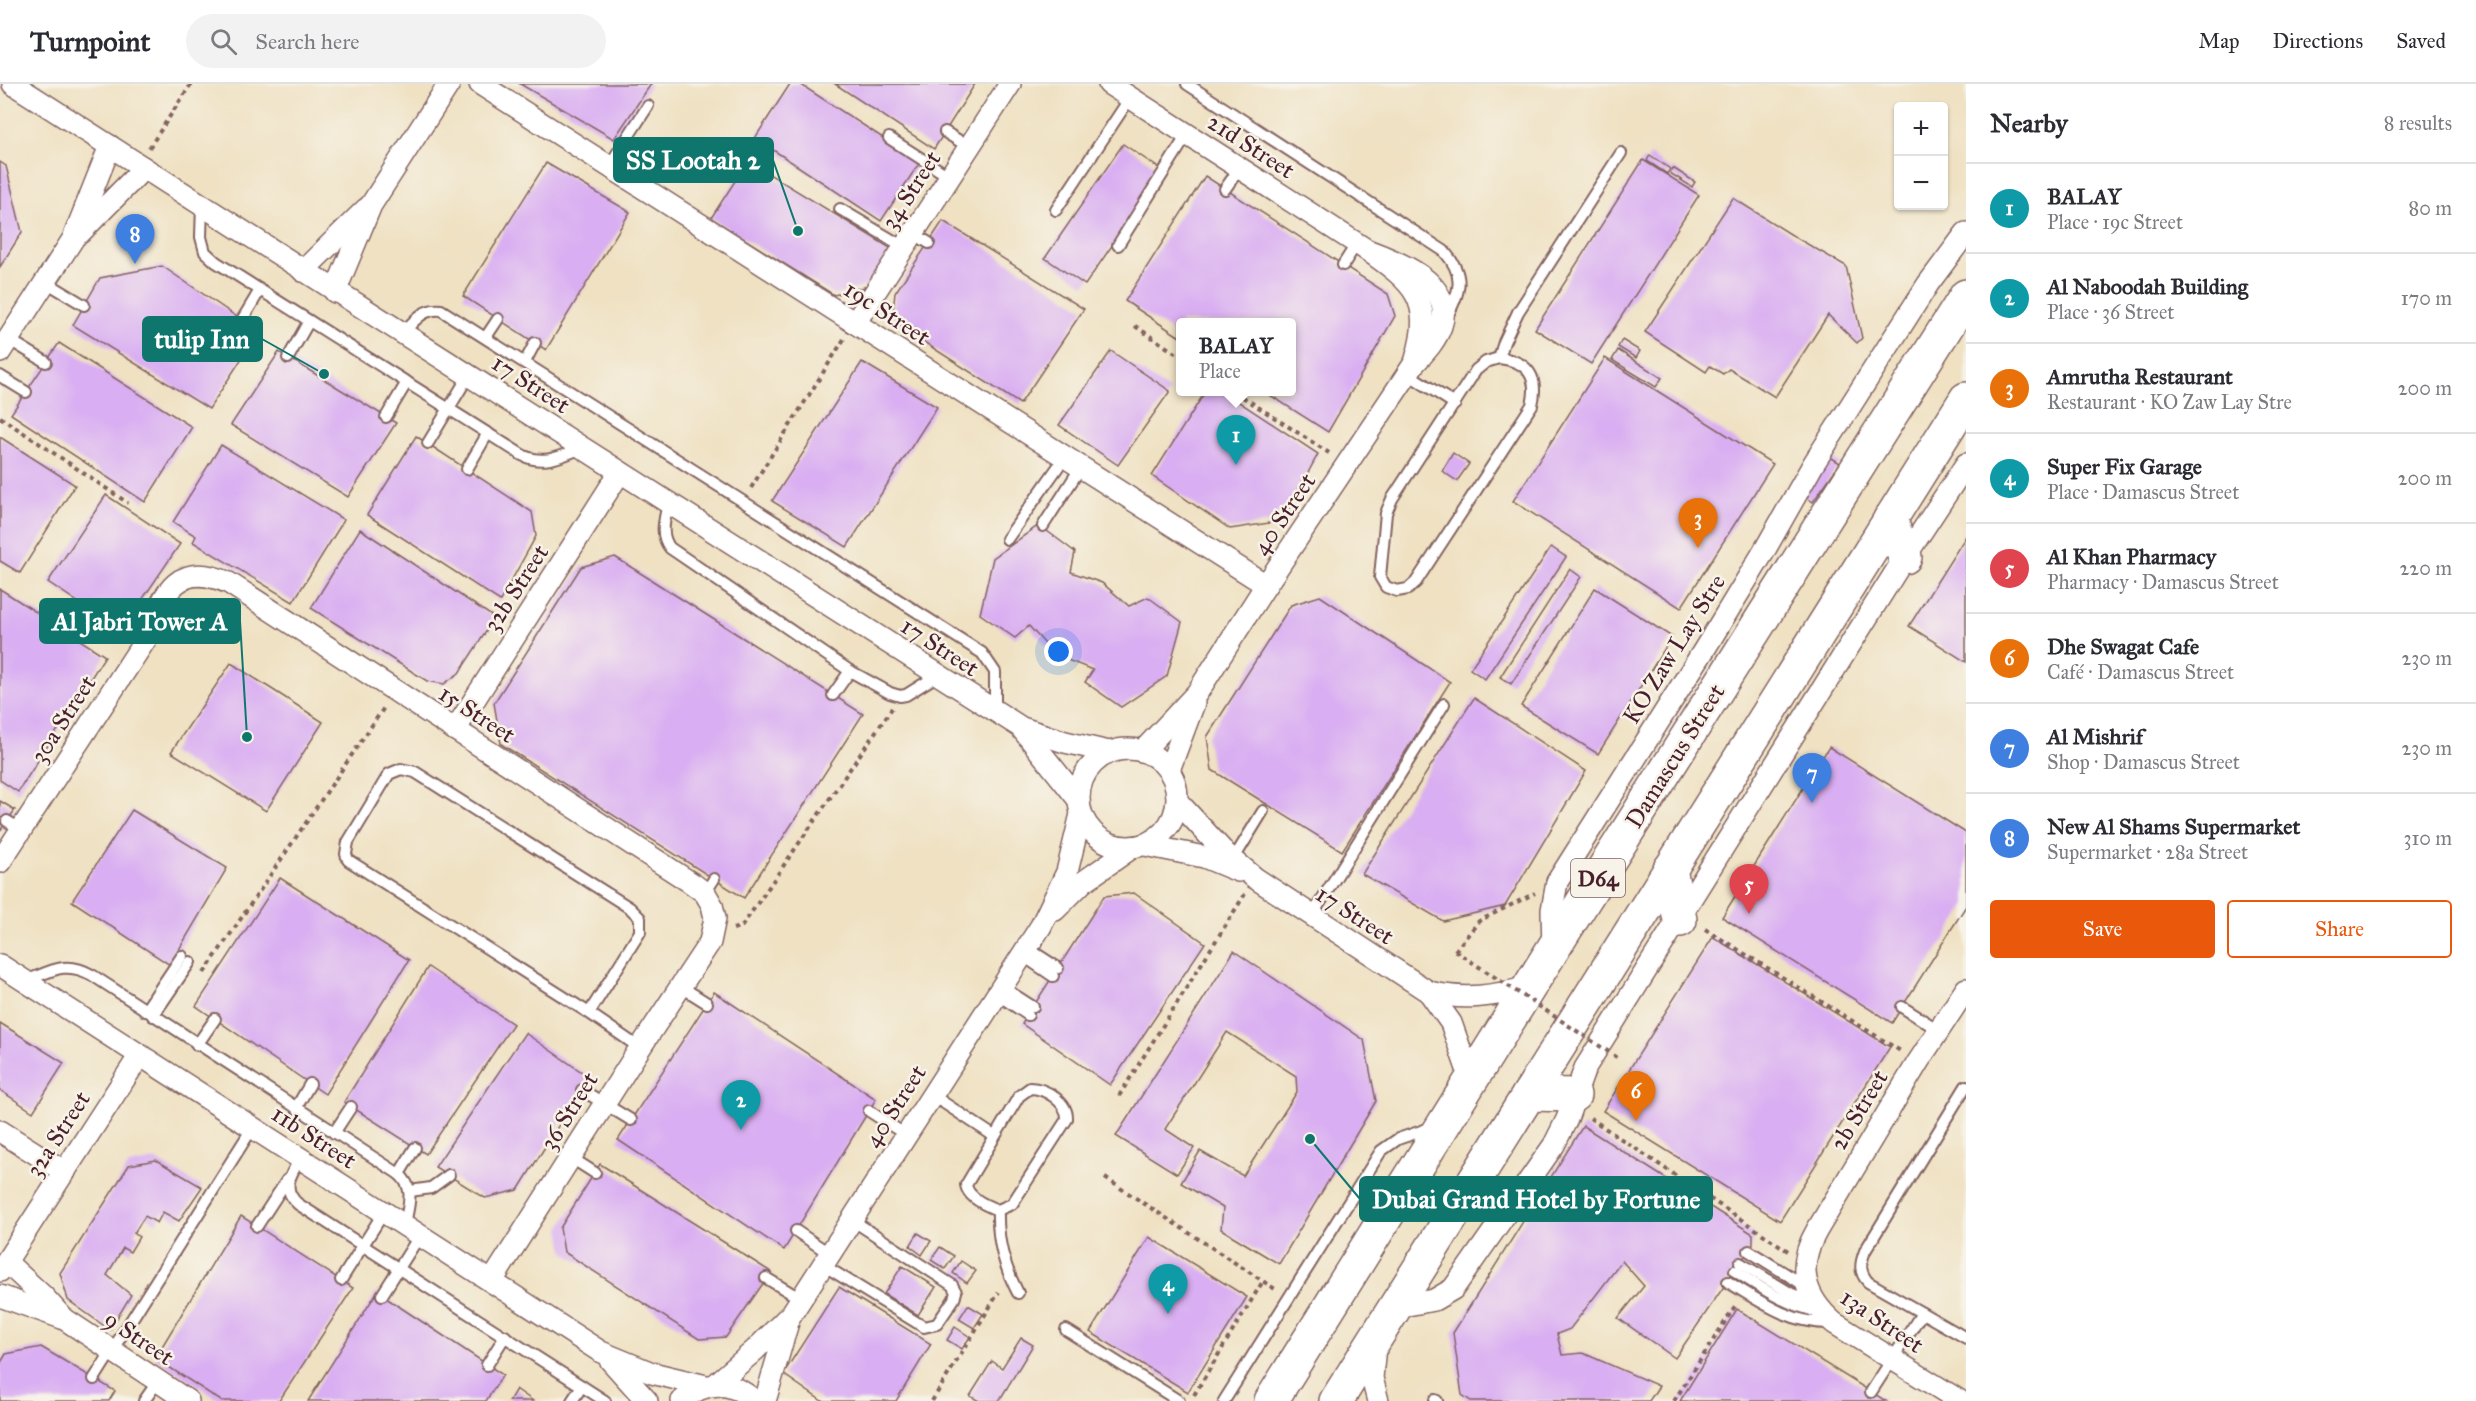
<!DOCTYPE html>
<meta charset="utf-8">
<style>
body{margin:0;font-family:"IM FELL Great Primer",serif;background:#f2f2f3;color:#2b2b33}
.controls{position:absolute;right:18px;top:18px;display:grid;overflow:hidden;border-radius:6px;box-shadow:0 2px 4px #0004}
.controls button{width:54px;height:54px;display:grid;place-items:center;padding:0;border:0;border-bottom:2px solid #e1e1e2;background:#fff;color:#2b2b33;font:30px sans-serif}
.you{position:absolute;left:1059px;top:568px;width:21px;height:21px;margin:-15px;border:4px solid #fff;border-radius:50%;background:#1a73e8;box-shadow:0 0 0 9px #1a73e833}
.badge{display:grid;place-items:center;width:39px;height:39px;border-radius:50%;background:#ea580c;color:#fff;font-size:20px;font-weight:700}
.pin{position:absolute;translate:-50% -50px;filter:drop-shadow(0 2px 3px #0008)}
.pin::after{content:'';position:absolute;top:32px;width:21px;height:18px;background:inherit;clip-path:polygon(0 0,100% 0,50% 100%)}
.popup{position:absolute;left:1176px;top:234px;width:120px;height:78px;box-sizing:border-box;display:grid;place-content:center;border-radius:6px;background:#fff;filter:drop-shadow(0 2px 4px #0005);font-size:20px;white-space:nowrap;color:#7c7c81}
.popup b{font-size:22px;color:#2b2b33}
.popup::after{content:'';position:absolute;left:50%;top:100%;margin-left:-12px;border:12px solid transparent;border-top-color:#fff}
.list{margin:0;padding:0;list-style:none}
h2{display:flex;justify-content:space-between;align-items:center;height:78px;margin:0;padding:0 24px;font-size:26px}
h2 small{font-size:20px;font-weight:400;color:#7c7c81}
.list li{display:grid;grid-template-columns:39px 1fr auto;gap:18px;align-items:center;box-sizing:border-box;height:90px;padding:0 24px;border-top:2px solid #e1e1e2}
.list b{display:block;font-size:22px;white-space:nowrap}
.list p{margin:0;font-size:20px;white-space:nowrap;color:#7c7c81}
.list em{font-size:20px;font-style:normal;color:#7c7c81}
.actions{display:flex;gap:12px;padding:18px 24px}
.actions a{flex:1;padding:14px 0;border:2px solid #ea580c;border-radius:6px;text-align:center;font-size:21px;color:#ea580c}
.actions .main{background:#ea580c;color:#fff}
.icon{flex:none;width:33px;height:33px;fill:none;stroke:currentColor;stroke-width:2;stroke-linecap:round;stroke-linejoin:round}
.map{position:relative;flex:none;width:1966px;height:1317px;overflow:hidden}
header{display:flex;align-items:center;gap:36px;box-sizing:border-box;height:84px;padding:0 30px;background:#fff;border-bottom:2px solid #e1e1e2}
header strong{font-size:28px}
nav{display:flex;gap:33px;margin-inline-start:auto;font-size:21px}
.search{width:420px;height:54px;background:#f2f2f3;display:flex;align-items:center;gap:15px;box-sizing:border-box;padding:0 21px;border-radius:33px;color:#7c7c81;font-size:22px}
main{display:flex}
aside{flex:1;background:#fff}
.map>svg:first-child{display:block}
.building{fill:#d9aef2}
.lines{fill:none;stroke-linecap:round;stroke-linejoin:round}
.lane-casing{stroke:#846360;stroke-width:14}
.street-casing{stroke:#846360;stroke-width:24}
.primary-casing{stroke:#846360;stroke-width:36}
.path{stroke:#846360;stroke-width:4;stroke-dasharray:4.5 4.5;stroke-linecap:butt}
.lane{stroke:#fff;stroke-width:10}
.street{stroke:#fff;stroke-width:21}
.primary{stroke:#fff;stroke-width:33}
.path-bridge{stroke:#846360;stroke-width:4;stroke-dasharray:4.5 4.5;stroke-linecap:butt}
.labels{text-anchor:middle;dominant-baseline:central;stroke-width:5;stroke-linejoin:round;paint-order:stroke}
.shield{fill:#f7f3e8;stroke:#7e5f64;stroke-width:1.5}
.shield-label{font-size:22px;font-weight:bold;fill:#4a1f2b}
.street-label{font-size:24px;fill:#4a1f2b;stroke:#f7f3e8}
.leader{fill:none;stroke:#0f766e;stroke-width:2}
.callout-dot{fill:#0f766e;stroke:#f7f3e8;stroke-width:2}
.callout{fill:#0f766e;stroke:#0f766e;stroke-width:2}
.callout-label{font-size:26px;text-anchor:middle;font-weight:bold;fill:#fff}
</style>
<header>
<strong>Turnpoint</strong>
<div class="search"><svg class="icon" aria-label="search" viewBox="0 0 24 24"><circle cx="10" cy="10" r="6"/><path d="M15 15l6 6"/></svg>Search here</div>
<nav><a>Map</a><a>Directions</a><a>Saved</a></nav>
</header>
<main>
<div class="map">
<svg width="1966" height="1317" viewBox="0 0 1966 1317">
<rect width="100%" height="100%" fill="#f7f3e8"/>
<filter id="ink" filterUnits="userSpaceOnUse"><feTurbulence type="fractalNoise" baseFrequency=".0167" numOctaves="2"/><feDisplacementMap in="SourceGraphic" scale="12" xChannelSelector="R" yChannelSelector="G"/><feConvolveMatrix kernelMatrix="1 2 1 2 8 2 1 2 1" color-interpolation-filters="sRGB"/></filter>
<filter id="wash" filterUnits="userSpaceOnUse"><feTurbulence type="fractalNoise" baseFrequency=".008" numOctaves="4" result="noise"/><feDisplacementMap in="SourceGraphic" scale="24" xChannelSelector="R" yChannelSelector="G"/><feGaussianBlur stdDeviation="1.35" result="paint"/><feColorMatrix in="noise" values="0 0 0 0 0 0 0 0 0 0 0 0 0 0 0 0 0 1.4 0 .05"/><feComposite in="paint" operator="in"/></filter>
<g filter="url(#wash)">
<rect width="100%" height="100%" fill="#efe1c2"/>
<g id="blocks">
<g class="building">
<polygon points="520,0 651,0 614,55"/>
<polygon points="790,0 800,0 920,78 881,137 755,54"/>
<polygon points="835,0 975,0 934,65"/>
<polygon points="1123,60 1163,87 1085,201 1045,174"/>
<polygon points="1650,71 1670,85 1667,90 1647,77"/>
<polygon points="1643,76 1699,111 1591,280 1535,245"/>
<polygon points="748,77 892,165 868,202 834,211 711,134"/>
<polygon points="0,78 6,82 22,148 0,183"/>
<polygon points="546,79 630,128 546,266 463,212"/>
<polygon points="1673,84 1695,98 1692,103 1670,89"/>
<polygon points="1205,92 1388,210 1395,232 1328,348 1265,308 1292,308 1292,238 1180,238 1180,253 1125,217"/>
<polygon points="1733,114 1795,153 1846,182 1862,254 1857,259 1828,231 1775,313 1729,285 1723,290 1710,282 1706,288 1645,248"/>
<polygon points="943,137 1084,225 1020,320 902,244 893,227 895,209"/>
<polygon points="162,182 259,248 209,325 73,241 100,194"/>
<polygon points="1622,256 1640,267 1636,274 1618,263"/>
<polygon points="59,259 192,343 145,418 11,330"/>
<polygon points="1618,266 1662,294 1656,303 1612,276"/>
<polygon points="1111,267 1170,307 1118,381 1059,341"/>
<polygon points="279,268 396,339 348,413 231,341"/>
<polygon points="1605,274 1773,380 1681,524 1513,417"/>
<polygon points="862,278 937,323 847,463 772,417"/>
<polygon points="1205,308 1224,308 1318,370 1282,437 1230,445 1152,392"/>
<polygon points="416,352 532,428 536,452 500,517 367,431"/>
<polygon points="0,353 75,401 20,489 0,477"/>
<polygon points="221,361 344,436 293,518 193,458 196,452 173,438"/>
<polygon points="1453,369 1469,380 1457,397 1442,387"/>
<polygon points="1827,371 1840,379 1813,418 1802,410"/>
<polygon points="106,411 180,460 121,547 48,498"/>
<polygon points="1039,441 1075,468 1071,488 1102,499 1129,522 1148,513 1182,538 1167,592 1121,623 1085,598 1093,586 1055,571 1029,542 1015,554 980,530 993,474"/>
<polygon points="360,445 495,534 459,589 444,600 427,597 311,524"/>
<polygon points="1966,452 1966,578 1909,542"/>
<polygon points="1551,463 1566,473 1485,595 1470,585"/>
<polygon points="615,473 863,630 744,814 501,660 494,619 581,483"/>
<polygon points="1570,485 1581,493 1511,600 1500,593"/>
<polygon points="1595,504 1672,553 1598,670 1521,622"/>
<polygon points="0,505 105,572 18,708 0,696"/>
<polygon points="1320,512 1450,598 1342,767 1212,686 1207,653 1291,521"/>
<polygon points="231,579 323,638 266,727 171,668"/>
<polygon points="1474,614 1586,687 1505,822 1443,837 1362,790"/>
<polygon points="1829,663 1966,749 1966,822 1892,939 1722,833"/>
<polygon points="0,717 15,726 0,747"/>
<polygon points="132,726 227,784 170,881 72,817"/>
<polygon points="280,794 409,876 325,1010 196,922"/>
<polygon points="1134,809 1205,859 1110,1001 1022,940 1104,812"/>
<polygon points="1713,853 1890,963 1780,1137 1603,1027"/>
<polygon points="1234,867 1364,956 1376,1017 1279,1180 1221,1145 1223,1124 1181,1099 1200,1067 1243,1092 1297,1008 1296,992 1227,948 1165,1045 1194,1064 1177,1090 1116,1052"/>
<polygon points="428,883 513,940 426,1070 344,1018"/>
<polygon points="714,908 876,1015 784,1166 618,1056"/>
<polygon points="0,939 64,979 33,1028 0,1006"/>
<polygon points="525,949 589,993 518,1106 485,1114 435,1083"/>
<polygon points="1583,1042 1753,1150 1753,1160 1675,1274 1618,1234 1644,1202 1622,1177 1570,1245 1557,1250 1562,1271 1583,1269 1659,1302 1649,1317 1471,1317 1462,1311 1453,1249"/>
<polygon points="156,1076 202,1103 179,1137 163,1128 157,1139 145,1132 134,1149 139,1153 130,1168 123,1164 107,1191 131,1211 110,1246 68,1216 60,1189 129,1081"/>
<polygon points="600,1080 771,1188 726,1253 699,1255 564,1168 560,1144"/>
<polygon points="241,1132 353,1204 279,1317 221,1317 155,1274"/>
<polygon points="918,1149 931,1157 922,1171 910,1162"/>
<polygon points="1149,1153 1247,1213 1188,1308 1090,1248"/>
<polygon points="940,1163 954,1172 945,1185 931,1176"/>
<polygon points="961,1177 976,1187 967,1199 953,1189"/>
<polygon points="902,1182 936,1203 918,1231 884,1210"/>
<polygon points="839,1203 931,1260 896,1317 822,1317 783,1290"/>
<polygon points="377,1208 503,1291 486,1317 308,1317"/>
<polygon points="968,1221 983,1230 974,1244 959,1235"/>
<polygon points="1737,1225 1886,1317 1680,1317"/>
<polygon points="955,1243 970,1253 962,1265 947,1256"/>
<polygon points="1021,1254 1033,1261 999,1317 979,1317 970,1312 992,1277 1002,1284"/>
<polygon points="41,1263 115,1307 109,1317 0,1317 0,1280 6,1270"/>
<polygon points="516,1305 533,1317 509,1317"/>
</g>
</g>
</g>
<g filter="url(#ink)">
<use href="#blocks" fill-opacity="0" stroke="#846360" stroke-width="1.5"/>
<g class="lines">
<defs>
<g id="lane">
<path d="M 1187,0 L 1444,167 C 1465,191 1461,207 1447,232"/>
<polyline points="945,48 969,63"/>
<polyline points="889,54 950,93"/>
<polyline points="609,82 648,22"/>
<polyline points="1225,105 1239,85"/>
<path d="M 202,121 L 201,153 L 205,168 L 216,178 L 522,371 C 544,382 561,372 582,364"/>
<polyline points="840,125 904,163"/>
<polyline points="1056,126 1130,14"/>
<polyline points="913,149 929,159"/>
<polyline points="1118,161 1187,51"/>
<polyline points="1343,181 1357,159"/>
<polyline points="46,198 84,221"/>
<polyline points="242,236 260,206"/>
<path d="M 402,250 C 414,237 423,224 441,226 L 982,569 L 995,588 L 995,627"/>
<polyline points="486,253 498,235"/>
<polyline points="8,255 46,278"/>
<polyline points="288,274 309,237"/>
<path d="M 1499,274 C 1528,277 1539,293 1532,321 L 1416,498 L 1408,505 L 1397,507 L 1386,503 L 1380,493 L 1386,429 L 1392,415 L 1476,286 L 1486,278 Z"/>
<polyline points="1499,274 1504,258 1518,228 1621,69"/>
<polyline points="525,278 535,259"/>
<polyline points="1408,290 1455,320"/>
<polyline points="0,292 26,308"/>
<polyline points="386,333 407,298"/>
<polyline points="428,359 469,291"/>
<polyline points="467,385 488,349"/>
<path d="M 668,419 C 665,435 659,450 670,464 L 850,587 L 890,609 L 900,612 L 906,611 L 938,591"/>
<polyline points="1043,442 1081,383"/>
<polyline points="1007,455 1065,373"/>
<polyline points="833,611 850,587"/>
<polyline points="7,737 22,746"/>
<polyline points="1233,776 1263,727"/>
<polyline points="705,809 714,795"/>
<polyline points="1311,833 1444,620"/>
<polyline points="1027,864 1058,884"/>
<polyline points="1022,871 1053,892"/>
<path d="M 26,897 C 51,887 66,876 92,891 L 399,1090 C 416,1105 408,1121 405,1141"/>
<polyline points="680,902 707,919"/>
<polyline points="1002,903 1033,923"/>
<polyline points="997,910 1028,931"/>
<polyline points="1902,923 1940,947"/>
<polyline points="145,927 182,872"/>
<polyline points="589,929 640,848 640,834 630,824 415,688 401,685 389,690 348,758 346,770 348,776 589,929 640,964"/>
<polyline points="153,932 190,878"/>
<polyline points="197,961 215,935"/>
<path d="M 1966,1002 L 1865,1167 C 1860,1180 1859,1188 1868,1198 L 1966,1254"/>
<path d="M 1030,1004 C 1045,1004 1068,1018 1067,1035 L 1012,1120 L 998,1126 C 987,1122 968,1114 966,1101 L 1019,1012 Z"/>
<polyline points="582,1006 631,1036"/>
<polyline points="932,1011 994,1052"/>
<polyline points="296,1024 310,1000"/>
<polyline points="869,1027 906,1051"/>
<polyline points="334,1049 351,1023"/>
<polyline points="570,1073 595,1089"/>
<path d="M 300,1075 C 290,1091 281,1105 298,1120 L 605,1317"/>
<polyline points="399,1090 415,1064"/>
<polyline points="410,1107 431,1104 449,1091"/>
<path d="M 998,1126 C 997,1157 1004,1182 1018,1209"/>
<polyline points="257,1142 287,1096"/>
<polyline points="796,1147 830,1170"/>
<polyline points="1749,1167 1807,1203"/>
<polyline points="1740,1179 1792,1210 1813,1217"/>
<polyline points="823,1181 924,1243 937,1240 954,1215 956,1208 952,1201 852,1136"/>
<path d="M 1735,1187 C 1763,1205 1788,1222 1821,1228"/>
<polyline points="766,1194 801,1215"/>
<polyline points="341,1196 384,1128"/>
<path d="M 1728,1198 C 1761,1218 1791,1240 1831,1239"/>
<polyline points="382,1211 420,1151"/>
<polyline points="1066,1246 1179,1317"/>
<polyline points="487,1281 505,1252"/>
<polyline points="94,1295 253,1043"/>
<polyline points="1871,1308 1922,1229"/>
<polyline points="1435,1316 1437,1317"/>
<polyline points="144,1317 158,1297"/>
<polyline points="572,1317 582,1302"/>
<polyline points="1224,1317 1381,1067 1398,1055 1433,1043"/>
</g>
<g id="street">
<path d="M 13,0 C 349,215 684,431 1022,644 L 1065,658 L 1109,668"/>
<polyline points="480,0 1266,501"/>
<path d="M 1109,0 L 1367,166 C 1414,199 1434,215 1416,275"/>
<polyline points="80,149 144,84"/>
<polyline points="303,187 366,125"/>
<polyline points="335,208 371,121 449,0"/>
<polyline points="855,239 1010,0"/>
<polyline points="0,268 73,155 110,62"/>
<path d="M 149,549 C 164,507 179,476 229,499 L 693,800 L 705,809 L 712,821 L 715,834 L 710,858 L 640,964 L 492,1197"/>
<polyline points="1022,645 1078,715"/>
<polyline points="455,646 620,388"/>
<circle cx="1128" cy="714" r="49"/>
<path d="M 1143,667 L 1197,609 L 1266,501 L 1414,280 C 1424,269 1436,257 1441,242 C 1456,199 1397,177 1367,166"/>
<polyline points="1169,686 1194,619"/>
<polyline points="1178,718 1225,769 1255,794 1429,908 1451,939 1471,996"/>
<polyline points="1145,761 1204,773 1238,787"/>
<polyline points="0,778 157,538"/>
<polyline points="1055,826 1083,798 1133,763"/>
<polyline points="1553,865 1552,826 1557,798 1704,566 1763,469 1814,379 1928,200 1966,149"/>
<polyline points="0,881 601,1268 652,1289 706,1302"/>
<path d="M 1429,908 C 1465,917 1494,912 1529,903"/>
<polyline points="0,1047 65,1088"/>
<polyline points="6,1178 43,1212 63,1234 188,1317"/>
<polyline points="0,1187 140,971"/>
<polyline points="0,1212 62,1234"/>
<polyline points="1397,1223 1434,1216 1453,1205 1554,1061 1567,1035 1585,984 1905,473 1966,380"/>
<polyline points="1375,1262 1372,1294 1378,1317"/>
<polyline points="610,1276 647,1317"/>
<polyline points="716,1300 755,1266 792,1229 1041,842 1067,788 1081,730"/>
<path d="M 682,1317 C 705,1296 731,1296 755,1317"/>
<polyline points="765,1317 789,1235"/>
<path d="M 1960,1317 L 1834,1239 C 1803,1212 1796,1182 1817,1146 L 1918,978 L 1966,905"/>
</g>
<g id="primary">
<polyline points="1890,435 1905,473"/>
<polyline points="1670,785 1680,836"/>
<polyline points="1529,1010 1574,1011"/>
<polyline points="1271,1317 1553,865 1966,212"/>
<polyline points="1336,1317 1966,315"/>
</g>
</defs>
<use href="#lane" class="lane-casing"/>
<use href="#street" class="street-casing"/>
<use href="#primary" class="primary-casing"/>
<g class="path">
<polyline points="149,64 191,0"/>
<polyline points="1135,242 1180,272"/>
<polyline points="1235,308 1329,369"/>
<polyline points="0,333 128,419"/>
<polyline points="751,404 844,255"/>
<polyline points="733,845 742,842 892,624"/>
<polyline points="1705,845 1902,968"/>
<polyline points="1455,867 1479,837 1535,809"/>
<polyline points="204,889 385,622"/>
<polyline points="1119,1012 1245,810"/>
<polyline points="1590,1034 1788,1167"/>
<polyline points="1105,1094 1275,1205"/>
<polyline points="1194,1311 1263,1197"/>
<polyline points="932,1317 999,1208"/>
<polyline points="1674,1317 1737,1219"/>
</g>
<use href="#lane" class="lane"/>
<use href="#street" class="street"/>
<use href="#primary" class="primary"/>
<polyline class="path-bridge" points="1455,867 1618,974"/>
</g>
</g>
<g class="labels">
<rect class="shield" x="1571" y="775" width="54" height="38" rx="4.5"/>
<g class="shield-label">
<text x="1598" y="794">D64</text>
</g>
<g class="street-label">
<text transform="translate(1251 62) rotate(33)">21d Street</text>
<text transform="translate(911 106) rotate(-57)">34 Street</text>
<text transform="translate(887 229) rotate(33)">19c Street</text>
<text transform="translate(531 300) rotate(33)">17 Street</text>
<text transform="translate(1284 430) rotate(-56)">40 Street</text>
<text transform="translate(516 504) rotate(-57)">32b Street</text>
<text transform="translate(940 563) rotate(33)">17 Street</text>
<text transform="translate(1674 565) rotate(-58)">KO Zaw Lay Stre</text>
<text transform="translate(477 630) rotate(33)">15 Street</text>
<text transform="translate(63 635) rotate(-57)">30a Street</text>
<text transform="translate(1675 672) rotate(-58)">Damascus Street</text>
<text transform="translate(1355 831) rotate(33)">17 Street</text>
<text transform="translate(895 1022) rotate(-57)">40 Street</text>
<text transform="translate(1859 1026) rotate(-59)">2b Street</text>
<text transform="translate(569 1027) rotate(-58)">36 Street</text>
<text transform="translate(58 1050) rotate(-57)">32a Street</text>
<text transform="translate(314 1053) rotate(33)">11b Street</text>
<text transform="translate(1882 1237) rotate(34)">13a Street</text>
<text transform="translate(139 1254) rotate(34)">9 Street</text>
</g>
</g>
<path class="leader" d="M798 147L773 76M324 290L262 255M247 653L240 537M1310 1055L1360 1115"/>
<g class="callout-dot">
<circle cx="798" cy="147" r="6"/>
<circle cx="324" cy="290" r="6"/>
<circle cx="247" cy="653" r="6"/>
<circle cx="1310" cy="1055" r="6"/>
</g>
<g class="callout">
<rect x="614" y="54" width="159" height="44" rx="6"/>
<rect x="143" y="233" width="119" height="44" rx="6"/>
<rect x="40" y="515" width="200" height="44" rx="6"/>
<rect x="1360" y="1093" width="352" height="44" rx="6"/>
</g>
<g class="callout-label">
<text x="693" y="85">SS Lootah 2</text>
<text x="202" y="264">tulip Inn</text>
<text x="140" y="546">Al Jabri Tower A</text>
<text x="1536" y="1124">Dubai Grand Hotel by Fortune</text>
</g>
</svg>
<div class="controls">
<button>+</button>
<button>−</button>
</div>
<div class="you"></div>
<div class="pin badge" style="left:1236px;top:381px;background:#0f9aa8">1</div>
<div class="popup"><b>BALAY</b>Place</div>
<div class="pin badge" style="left:741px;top:1046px;background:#0f9aa8">2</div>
<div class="pin badge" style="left:1698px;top:464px;background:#e8710a">3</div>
<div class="pin badge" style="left:1168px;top:1230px;background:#0f9aa8">4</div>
<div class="pin badge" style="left:1749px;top:830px;background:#e0444e">5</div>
<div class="pin badge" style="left:1636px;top:1037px;background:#e8710a">6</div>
<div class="pin badge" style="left:1812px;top:719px;background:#3f7fe0">7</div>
<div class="pin badge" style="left:135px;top:180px;background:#3f7fe0">8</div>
</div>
<aside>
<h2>Nearby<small>8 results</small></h2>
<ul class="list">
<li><span class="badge" style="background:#0f9aa8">1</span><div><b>BALAY</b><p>Place · 19c Street</p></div><em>80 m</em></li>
<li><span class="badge" style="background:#0f9aa8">2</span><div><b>Al Naboodah Building</b><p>Place · 36 Street</p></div><em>170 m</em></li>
<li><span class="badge" style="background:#e8710a">3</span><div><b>Amrutha Restaurant</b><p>Restaurant · KO Zaw Lay Stre</p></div><em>200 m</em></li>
<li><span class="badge" style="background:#0f9aa8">4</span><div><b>Super Fix Garage</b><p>Place · Damascus Street</p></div><em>200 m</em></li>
<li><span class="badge" style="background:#e0444e">5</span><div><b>Al Khan Pharmacy</b><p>Pharmacy · Damascus Street</p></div><em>220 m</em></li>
<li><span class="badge" style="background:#e8710a">6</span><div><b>Dhe Swagat Cafe</b><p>Café · Damascus Street</p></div><em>230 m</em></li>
<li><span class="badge" style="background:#3f7fe0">7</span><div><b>Al Mishrif</b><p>Shop · Damascus Street</p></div><em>230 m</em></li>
<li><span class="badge" style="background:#3f7fe0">8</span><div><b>New Al Shams Supermarket</b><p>Supermarket · 28a Street</p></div><em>310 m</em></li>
</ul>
<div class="actions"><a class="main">Save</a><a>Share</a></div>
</aside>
</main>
